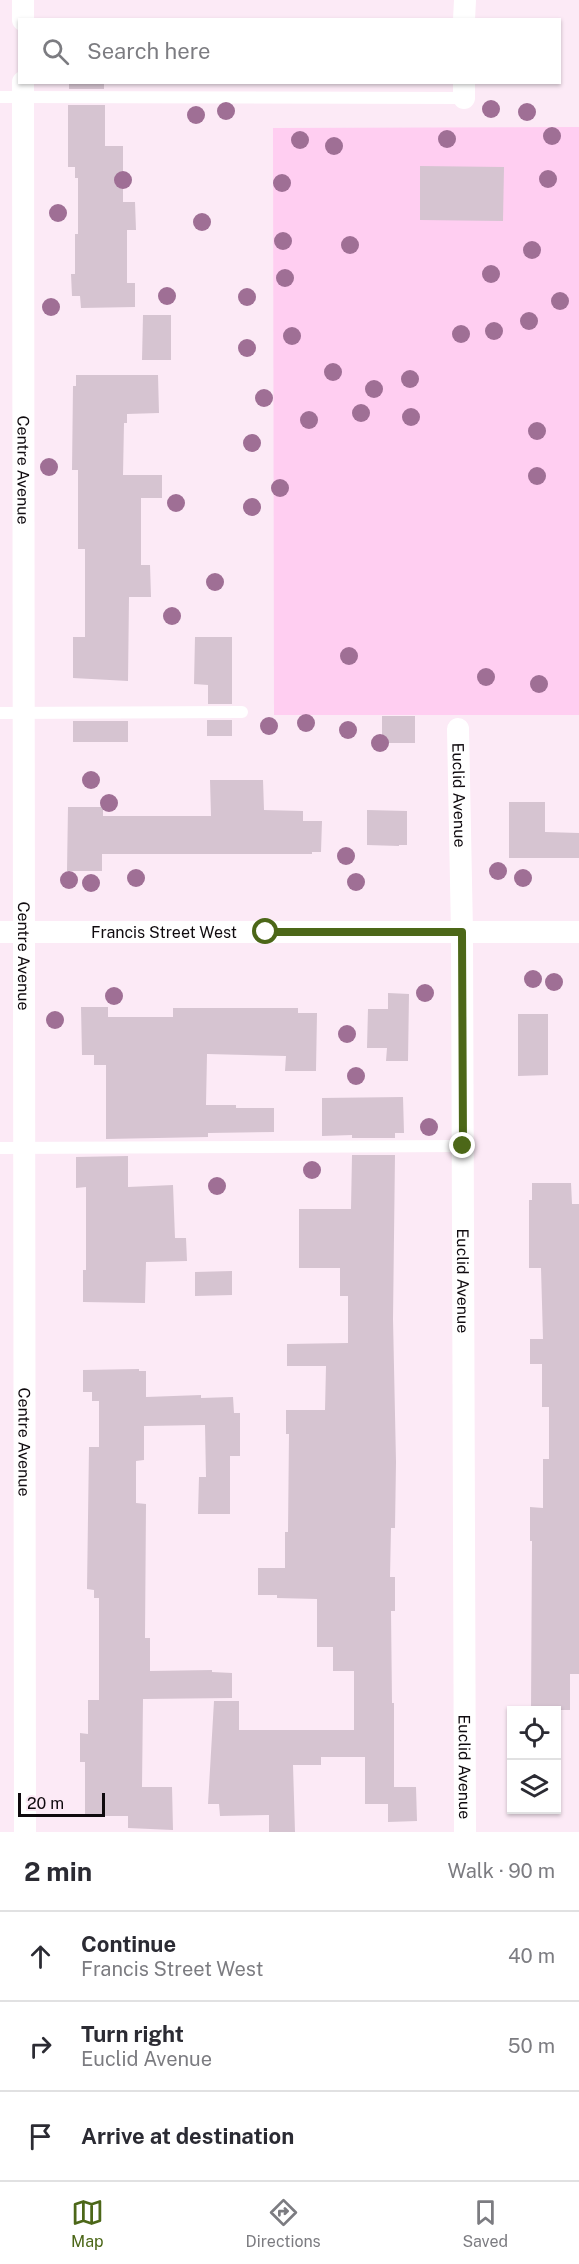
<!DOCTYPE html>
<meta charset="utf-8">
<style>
body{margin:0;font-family:"Public Sans",sans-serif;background:#f2f2f3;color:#2b2b33}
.controls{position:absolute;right:18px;bottom:18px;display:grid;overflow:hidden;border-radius:0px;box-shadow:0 2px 4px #0004}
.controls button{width:54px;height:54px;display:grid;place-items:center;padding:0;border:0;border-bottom:2px solid #e1e1e2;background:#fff;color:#2b2b33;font:30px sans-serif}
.scale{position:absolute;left:18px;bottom:15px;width:87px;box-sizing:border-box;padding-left:6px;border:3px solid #0f0a0e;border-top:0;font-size:16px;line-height:21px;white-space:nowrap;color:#0f0a0e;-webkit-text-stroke:4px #fceaf6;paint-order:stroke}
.stop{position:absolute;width:18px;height:18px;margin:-14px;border:4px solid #4c6718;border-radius:50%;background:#fff}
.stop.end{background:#4c6718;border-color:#fff;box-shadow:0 2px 6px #0008}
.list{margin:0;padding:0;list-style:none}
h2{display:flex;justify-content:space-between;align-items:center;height:78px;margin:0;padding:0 24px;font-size:26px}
h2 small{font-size:20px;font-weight:400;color:#7c7c81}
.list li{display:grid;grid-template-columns:39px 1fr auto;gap:18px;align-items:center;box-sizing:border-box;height:90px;padding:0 24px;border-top:2px solid #e1e1e2}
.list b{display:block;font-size:22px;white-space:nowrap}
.list p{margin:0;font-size:20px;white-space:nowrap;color:#7c7c81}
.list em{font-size:20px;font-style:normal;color:#7c7c81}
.icon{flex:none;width:33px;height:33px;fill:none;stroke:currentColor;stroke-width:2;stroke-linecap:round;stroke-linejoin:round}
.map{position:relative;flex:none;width:579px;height:1832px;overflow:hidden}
.search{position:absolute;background:#fff;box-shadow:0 2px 4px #0004;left:18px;right:18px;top:18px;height:66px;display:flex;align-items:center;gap:15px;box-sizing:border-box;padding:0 21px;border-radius:0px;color:#7c7c81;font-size:22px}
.sheet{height:348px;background:#fff}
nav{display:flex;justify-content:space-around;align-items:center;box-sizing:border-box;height:84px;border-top:2px solid #e1e1e2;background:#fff;font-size:16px;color:#7c7c81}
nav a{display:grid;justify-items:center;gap:3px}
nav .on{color:#4c6718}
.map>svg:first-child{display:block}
.green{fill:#ffcef1}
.building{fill:#d6c4d1}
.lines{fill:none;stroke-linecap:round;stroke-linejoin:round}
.lane{stroke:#fff;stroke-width:12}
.street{stroke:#fff;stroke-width:22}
.tree{fill:#9f6f95}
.route{stroke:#4c6718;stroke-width:8}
.labels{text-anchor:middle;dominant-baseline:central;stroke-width:4.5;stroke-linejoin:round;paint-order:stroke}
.street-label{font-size:16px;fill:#0f0a0e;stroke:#fceaf6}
</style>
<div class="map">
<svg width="579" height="1832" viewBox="0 0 579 1832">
<rect width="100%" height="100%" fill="#fceaf6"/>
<polygon class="green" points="579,127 579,715 274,715 273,128"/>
<g class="building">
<rect x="69" y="82" width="35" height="7"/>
<polygon points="68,105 105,105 105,146 123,146 123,202 135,202 136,230 127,230 127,283 135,283 135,307 81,308 80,296 72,296 71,274 75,274 75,234 78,234 78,178 75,178 75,167 68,167"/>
<polygon points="420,166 504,167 503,221 420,220"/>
<polygon points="143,315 171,315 171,360 142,360"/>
<polygon points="76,375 158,375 159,413 127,414 127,423 124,423 123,475 162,475 162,498 141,498 141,565 150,565 151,597 129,597 128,681 73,678 73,637 85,637 85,549 78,549 78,470 72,470 73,386 76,386"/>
<polygon points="195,637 232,637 232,704 208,704 208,685 194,684"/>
<rect x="382" y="716" width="33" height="27"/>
<rect x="207" y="720" width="25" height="16"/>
<rect x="73" y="721" width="55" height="21"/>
<polygon points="210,780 263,780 264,810 303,811 303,821 322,821 321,852 312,852 312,854 102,854 102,871 67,871 68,807 103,807 103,816 211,816"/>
<polygon points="509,802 545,802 545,832 579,833 579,858 509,858"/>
<polygon points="367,810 407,811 407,845 399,845 399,846 367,845"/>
<polygon points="388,993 409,994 408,1061 386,1061 387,1048 367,1048 368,1009 388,1009"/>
<polygon points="81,1007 108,1007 108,1017 173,1017 173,1008 298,1008 298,1013 317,1013 316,1071 285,1071 286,1056 207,1054 206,1105 236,1105 236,1108 274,1108 274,1132 208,1133 208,1137 106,1139 106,1065 94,1065 94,1055 82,1055"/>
<polygon points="518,1014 548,1014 548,1075 518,1076"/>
<polygon points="403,1097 404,1133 395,1133 395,1138 352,1138 352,1135 322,1136 322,1098"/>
<polygon points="352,1155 395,1155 393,1319 396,1462 395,1528 391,1528 390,1577 395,1577 395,1611 391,1611 392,1703 394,1703 394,1787 416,1787 417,1821 388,1822 388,1804 365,1804 365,1757 321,1757 321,1765 293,1765 295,1832 269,1832 269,1815 220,1816 219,1804 208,1804 214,1701 239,1701 239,1730 354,1730 354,1671 333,1671 333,1647 317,1647 317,1599 277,1598 277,1595 258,1595 258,1568 285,1568 285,1532 288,1532 289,1434 286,1434 286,1410 325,1410 326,1366 287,1366 287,1344 348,1343 348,1296 340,1296 340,1268 299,1268 299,1209 351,1209"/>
<polygon points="128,1156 128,1187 173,1185 175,1238 186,1238 187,1261 146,1262 145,1303 83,1302 83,1270 86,1270 86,1187 76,1188 76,1157"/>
<polygon points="532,1183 571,1183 572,1204 579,1204 579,1674 570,1674 570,1710 531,1710 532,1541 530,1541 530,1507 543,1508 543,1459 549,1459 549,1407 542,1407 542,1364 530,1364 530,1339 543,1339 541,1268 529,1268 529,1200 532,1200"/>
<polygon points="232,1271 232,1295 195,1296 195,1272"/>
<polygon points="139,1369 139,1371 146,1371 146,1397 201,1395 201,1398 233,1397 234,1413 240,1413 240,1456 230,1456 230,1514 198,1514 199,1477 206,1477 205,1425 144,1426 144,1460 136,1461 136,1503 146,1504 145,1638 150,1638 150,1671 212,1670 212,1672 232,1673 232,1698 143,1699 142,1787 172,1787 173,1830 128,1828 128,1816 85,1816 85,1762 80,1762 80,1733 88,1734 88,1700 99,1700 99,1598 94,1598 94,1590 87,1589 89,1447 99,1447 99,1401 92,1401 92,1392 83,1392 83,1370"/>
</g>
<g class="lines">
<g class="lane">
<polyline points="0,97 464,98"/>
<polyline points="0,713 242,712"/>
<polyline points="0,1148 463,1146"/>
</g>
<g class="street">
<polyline points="23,0 23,20"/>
<polyline points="464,20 465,0"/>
<path id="s1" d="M 23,82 L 25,1832"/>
<polyline points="464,98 464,82"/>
<path id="s2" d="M 458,729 L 462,932 L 465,1832"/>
<path id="s3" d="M 0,932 L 579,932"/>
</g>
</g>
<g class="tree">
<circle cx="491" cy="109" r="9"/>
<circle cx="226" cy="111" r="9"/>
<circle cx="527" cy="112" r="9"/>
<circle cx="196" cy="115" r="9"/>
<circle cx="552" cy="136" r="9"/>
<circle cx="447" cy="139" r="9"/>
<circle cx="300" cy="140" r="9"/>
<circle cx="334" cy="146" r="9"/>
<circle cx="548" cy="179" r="9"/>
<circle cx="123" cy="180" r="9"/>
<circle cx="282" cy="183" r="9"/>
<circle cx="58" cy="213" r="9"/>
<circle cx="202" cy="222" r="9"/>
<circle cx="283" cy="241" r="9"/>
<circle cx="350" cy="245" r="9"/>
<circle cx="532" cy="250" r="9"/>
<circle cx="491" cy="274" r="9"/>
<circle cx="285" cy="278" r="9"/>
<circle cx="167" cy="296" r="9"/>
<circle cx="247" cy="297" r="9"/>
<circle cx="560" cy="301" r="9"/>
<circle cx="51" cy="307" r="9"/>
<circle cx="529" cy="321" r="9"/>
<circle cx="494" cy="331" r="9"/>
<circle cx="461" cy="334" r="9"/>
<circle cx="292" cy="336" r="9"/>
<circle cx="247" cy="348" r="9"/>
<circle cx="333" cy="372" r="9"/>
<circle cx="410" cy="379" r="9"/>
<circle cx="374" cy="389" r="9"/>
<circle cx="264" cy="398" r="9"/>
<circle cx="361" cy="413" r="9"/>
<circle cx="411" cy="417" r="9"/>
<circle cx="309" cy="420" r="9"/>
<circle cx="537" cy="431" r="9"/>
<circle cx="252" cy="443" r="9"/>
<circle cx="49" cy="467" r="9"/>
<circle cx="537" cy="476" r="9"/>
<circle cx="280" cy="488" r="9"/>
<circle cx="176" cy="503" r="9"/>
<circle cx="252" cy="507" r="9"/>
<circle cx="215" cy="582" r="9"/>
<circle cx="172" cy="616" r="9"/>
<circle cx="349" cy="656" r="9"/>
<circle cx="486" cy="677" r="9"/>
<circle cx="539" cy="684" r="9"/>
<circle cx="306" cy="723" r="9"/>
<circle cx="269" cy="726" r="9"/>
<circle cx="348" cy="730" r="9"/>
<circle cx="380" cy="743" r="9"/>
<circle cx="91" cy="780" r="9"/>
<circle cx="109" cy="803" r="9"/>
<circle cx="346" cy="856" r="9"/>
<circle cx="498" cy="871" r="9"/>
<circle cx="136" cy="878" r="9"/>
<circle cx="523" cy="878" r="9"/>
<circle cx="69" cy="880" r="9"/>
<circle cx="356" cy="882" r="9"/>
<circle cx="91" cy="883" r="9"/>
<circle cx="533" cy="979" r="9"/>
<circle cx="554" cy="982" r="9"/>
<circle cx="425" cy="993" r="9"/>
<circle cx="114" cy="996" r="9"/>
<circle cx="55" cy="1020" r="9"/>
<circle cx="347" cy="1034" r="9"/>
<circle cx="356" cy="1076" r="9"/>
<circle cx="429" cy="1127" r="9"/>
<circle cx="312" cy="1170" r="9"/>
<circle cx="217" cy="1186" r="9"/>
</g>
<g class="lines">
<polyline class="route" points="266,932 462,932 463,1146"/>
</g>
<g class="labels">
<g class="street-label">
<text stroke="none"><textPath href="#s1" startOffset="388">Centre Avenue</textPath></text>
<text stroke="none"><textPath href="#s2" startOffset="66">Euclid Avenue</textPath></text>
<text stroke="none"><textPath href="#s3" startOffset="164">Francis Street West</textPath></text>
<text stroke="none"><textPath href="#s1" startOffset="874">Centre Avenue</textPath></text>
<text stroke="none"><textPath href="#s2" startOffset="552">Euclid Avenue</textPath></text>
<text stroke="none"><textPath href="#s1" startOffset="1360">Centre Avenue</textPath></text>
<text stroke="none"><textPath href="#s2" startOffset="1038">Euclid Avenue</textPath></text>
</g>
</g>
</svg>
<div class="controls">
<button><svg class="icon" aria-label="locate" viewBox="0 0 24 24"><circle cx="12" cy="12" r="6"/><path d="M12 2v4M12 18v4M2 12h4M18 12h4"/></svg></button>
<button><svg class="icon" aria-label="layers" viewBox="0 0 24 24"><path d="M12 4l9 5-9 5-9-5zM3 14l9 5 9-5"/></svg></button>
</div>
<div class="scale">20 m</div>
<div class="stop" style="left:266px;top:932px"></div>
<div class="stop end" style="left:463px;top:1146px"></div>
<div class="search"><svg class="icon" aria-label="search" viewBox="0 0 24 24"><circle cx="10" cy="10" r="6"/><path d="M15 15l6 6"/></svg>Search here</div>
</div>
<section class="sheet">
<h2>2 min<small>Walk · 90 m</small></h2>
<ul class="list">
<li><svg class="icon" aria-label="ahead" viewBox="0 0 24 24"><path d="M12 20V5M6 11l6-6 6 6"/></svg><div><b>Continue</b><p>Francis Street West</p></div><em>40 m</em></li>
<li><svg class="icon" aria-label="right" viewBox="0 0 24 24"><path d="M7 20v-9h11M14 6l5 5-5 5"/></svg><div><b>Turn right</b><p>Euclid Avenue</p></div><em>50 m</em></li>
<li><svg class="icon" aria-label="arrive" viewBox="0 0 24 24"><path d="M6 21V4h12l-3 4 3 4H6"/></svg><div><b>Arrive at destination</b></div></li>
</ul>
</section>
<nav>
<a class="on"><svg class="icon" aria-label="map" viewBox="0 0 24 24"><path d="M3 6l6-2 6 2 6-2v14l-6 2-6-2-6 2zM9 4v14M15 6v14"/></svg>Map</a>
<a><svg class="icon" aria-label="directions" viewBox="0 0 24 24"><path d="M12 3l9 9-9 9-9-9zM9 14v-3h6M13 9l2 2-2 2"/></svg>Directions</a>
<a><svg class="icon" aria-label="saved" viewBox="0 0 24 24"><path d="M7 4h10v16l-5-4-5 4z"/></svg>Saved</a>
</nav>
